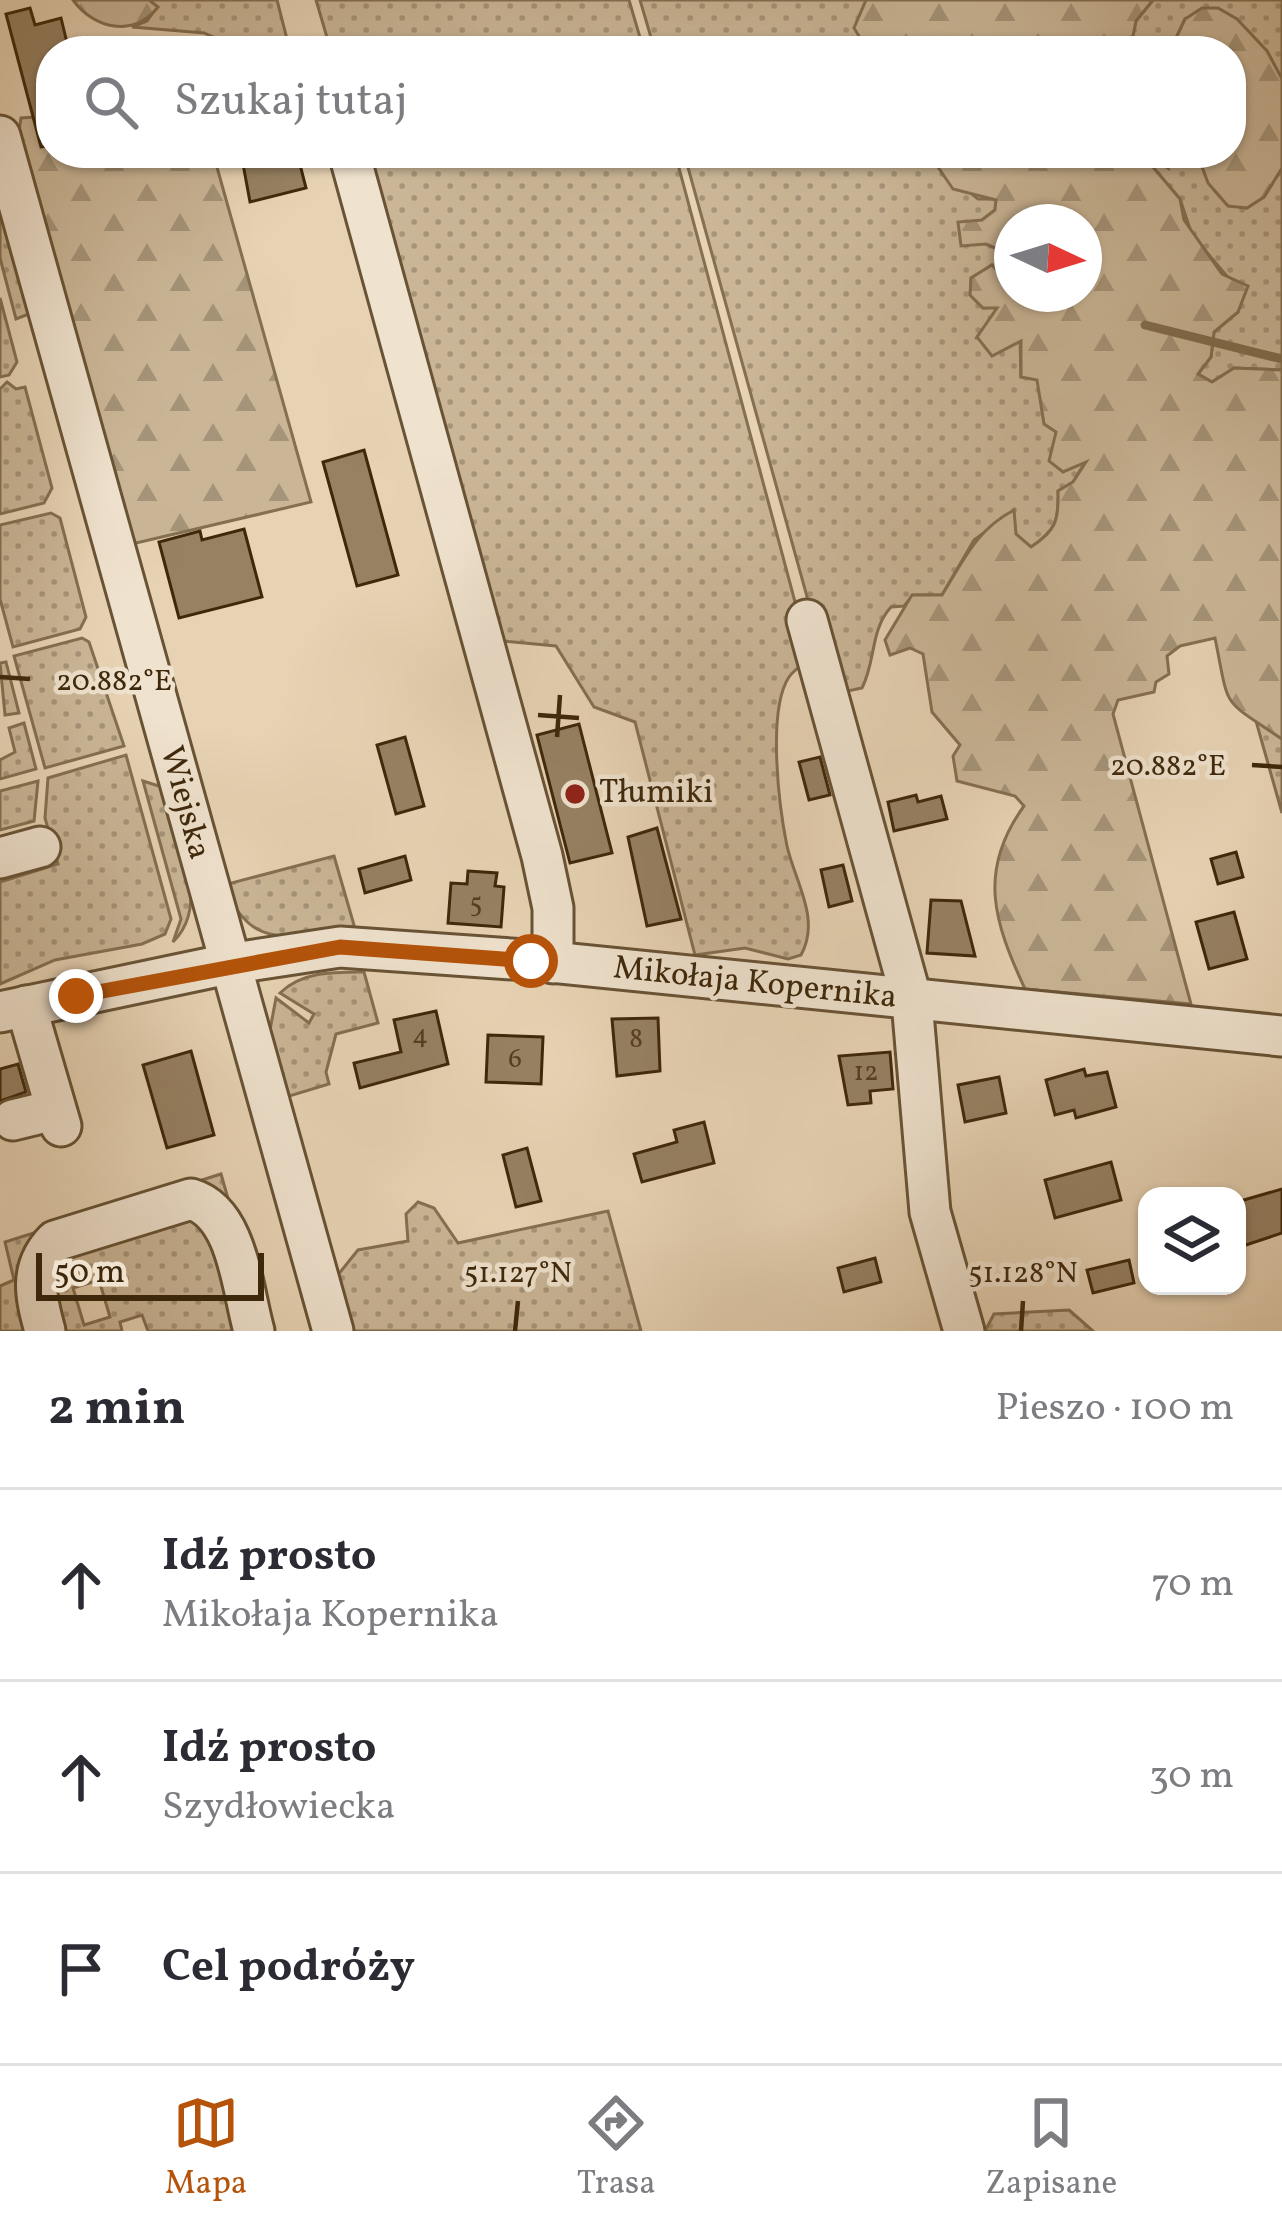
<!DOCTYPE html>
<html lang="pl">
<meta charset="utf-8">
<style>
body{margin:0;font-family:Vollkorn,serif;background:#f7f7f7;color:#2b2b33}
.controls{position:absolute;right:36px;bottom:36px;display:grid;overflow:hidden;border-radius:24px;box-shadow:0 3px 9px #0004}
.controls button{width:108px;height:108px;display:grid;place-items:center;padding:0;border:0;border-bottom:3px solid #e1e1e2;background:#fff;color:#2b2b33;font:60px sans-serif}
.compass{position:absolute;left:994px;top:204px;width:108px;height:108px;border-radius:50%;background:#fff;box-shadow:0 3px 9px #0004;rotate:94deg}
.scale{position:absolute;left:36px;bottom:30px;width:228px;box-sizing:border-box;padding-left:12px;border:6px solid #3e280b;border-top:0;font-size:33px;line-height:42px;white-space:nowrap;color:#3e280b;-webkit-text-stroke:9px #efe2ce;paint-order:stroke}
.stop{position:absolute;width:36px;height:36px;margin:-27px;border:9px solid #b45309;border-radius:50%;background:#fff}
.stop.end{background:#b45309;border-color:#fff;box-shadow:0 3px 12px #0008}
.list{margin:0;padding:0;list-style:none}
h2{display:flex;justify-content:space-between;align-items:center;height:156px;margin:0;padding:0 48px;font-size:51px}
h2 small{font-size:39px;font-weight:400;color:#7c7c81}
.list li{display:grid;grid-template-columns:78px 1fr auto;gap:36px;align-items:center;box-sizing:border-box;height:192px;padding:0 48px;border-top:3px solid #e1e1e2}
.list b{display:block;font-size:45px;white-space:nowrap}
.list p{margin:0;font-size:39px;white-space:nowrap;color:#7c7c81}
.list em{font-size:39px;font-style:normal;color:#7c7c81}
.icon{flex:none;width:66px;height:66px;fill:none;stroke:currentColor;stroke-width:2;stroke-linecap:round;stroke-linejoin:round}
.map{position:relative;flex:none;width:1282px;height:1331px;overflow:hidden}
.search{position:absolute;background:#fff;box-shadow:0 3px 9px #0004;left:36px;right:36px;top:36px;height:132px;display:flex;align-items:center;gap:30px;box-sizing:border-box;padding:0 42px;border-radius:48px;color:#7c7c81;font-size:45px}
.sheet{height:732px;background:#fff}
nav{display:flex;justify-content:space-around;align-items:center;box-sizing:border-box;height:168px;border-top:3px solid #e1e1e2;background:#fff;font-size:33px;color:#7c7c81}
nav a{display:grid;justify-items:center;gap:6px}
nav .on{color:#b45309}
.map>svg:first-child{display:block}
.grass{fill:url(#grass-dots);stroke:#846f51;stroke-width:3;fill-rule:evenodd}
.forest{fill:url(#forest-firs);stroke:#846f51;stroke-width:3}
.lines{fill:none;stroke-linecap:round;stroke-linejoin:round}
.stream{stroke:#816c4e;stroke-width:9}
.building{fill:#968163;stroke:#3e280b;stroke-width:3}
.minor-casing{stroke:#685335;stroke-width:45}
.minor{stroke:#efe2ce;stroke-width:39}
.route{stroke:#b45309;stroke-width:15}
.ticks{fill:none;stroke:#3e280b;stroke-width:4.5}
.poi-dot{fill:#8f2418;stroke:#efe2ce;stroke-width:4.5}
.labels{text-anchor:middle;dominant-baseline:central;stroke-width:9;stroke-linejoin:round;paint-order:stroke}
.number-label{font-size:27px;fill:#543e21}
.poi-label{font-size:33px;fill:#3e280b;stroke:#efe2ce;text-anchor:start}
.street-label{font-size:33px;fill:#3e280b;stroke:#efe2ce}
.ticks-label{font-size:30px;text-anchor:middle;fill:#3e280b;stroke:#efe2ce;stroke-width:9;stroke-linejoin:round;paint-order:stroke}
</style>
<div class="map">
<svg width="1282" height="1331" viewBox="0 0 1282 1331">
<defs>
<pattern id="grass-dots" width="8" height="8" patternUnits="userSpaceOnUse" patternTransform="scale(3)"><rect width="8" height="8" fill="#cab697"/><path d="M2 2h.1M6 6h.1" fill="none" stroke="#a59479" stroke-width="1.8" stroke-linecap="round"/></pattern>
<pattern id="forest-firs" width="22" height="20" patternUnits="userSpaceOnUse" patternTransform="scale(3)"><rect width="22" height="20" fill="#cab697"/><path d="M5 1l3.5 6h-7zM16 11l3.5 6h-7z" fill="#a59479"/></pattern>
</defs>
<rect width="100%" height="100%" fill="#e7d3b4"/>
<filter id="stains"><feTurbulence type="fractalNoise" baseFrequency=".00167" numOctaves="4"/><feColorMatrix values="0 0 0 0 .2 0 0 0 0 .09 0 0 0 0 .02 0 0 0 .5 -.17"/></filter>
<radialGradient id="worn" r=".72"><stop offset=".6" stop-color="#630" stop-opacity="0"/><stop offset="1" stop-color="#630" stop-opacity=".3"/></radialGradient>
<g class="grass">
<polygon points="149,0 277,0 290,51 245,51 204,33 132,27 147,21 157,7"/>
<polygon points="316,0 629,0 644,51 331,51"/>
<polygon points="640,0 866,0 858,42 868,51 655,51"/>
<polygon points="1153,0 1282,0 1282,79 1267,51 1185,19 1170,51 1099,51 1132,36 1136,21"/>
<path d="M 358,153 L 675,153 L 810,658 C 804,663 794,670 789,677 C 767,710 779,807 787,846 C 795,882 821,919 801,955 L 788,959 L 745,948 L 695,955 L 635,722 L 594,707 L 556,646 L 493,640 Z"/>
<path d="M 684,153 L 937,153 L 938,167 L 978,199 L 996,199 L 995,210 L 982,220 L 986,244 L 1012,255 L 1012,286 L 992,265 L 971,278 L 971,296 L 983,308 L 998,307 L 977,338 L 1020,340 L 1021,377 L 1037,379 L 1056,432 L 1087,459 L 1073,482 L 1058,491 C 1059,520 1056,530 1031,547 L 1016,535 L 1013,511 L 974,540 L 942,595 L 913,595 L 904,606 L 891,607 C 870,630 876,661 862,688 L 834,694 Z"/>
<path d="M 1141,153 L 1168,168 L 1165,153 L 1197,153 C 1207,181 1215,204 1247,208 L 1264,197 L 1282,168 L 1282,370 L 1234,368 L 1212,382 L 1198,374 L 1211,357 L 1214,332 L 1238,312 L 1231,281 L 1192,235 L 1180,199 Z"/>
<polygon points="0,198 34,312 16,319 0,258"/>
<polygon points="0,298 17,362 9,375 0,377"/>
<polygon points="7,382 16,389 25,387 52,488 44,503 0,514 0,389"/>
<polygon points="51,513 60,518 86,617 80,629 13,647 0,599 0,525"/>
<polygon points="82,638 89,642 124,746 45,768 14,656"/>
<polygon points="6,662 19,713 5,715 0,663"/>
<polygon points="1256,721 1282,739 1282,813"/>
<polygon points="24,723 36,769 0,779 0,760 15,752 9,728"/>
<polygon points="126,755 171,919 165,934 142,944 55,960 0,984 0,882 58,864 45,818 48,778"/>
<polygon points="38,781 34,821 0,830 0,791"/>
<path d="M 143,781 L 162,787 C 176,834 213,903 173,942 L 181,919 Z"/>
<path d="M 334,856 L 354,925 L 346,932 C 286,935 250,951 224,885 Z"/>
<path d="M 364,972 L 378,1023 L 336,1034 L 326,1072 L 329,1084 L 283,1098 L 263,1032 L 270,1030 L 276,998 L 309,1023 L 314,1014 L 280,993 C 303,971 335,972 364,972 Z"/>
<polygon points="221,1174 266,1331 226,1213 65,1229 29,1331 0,1331 0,1286 14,1280 5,1242"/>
<polygon points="418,1202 434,1208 458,1243 608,1211 641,1331 340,1331 333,1281 358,1250 408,1241 406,1214"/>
<path d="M 205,1212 L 247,1331 L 148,1331 L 142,1315 L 120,1322 L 122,1331 L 60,1331 L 44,1273 L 53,1253 ZM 99,1280 L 110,1317 L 84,1325 L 73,1288 Z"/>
<polygon points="1069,1310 1093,1331 985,1331 994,1314"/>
</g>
<g class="forest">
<path d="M 73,0 L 149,0 L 158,7 C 134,38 94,29 73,0 Z"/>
<polygon points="866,0 1153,0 1136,21 1133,36 1099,51 868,51 854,28"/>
<polygon points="1202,8 1218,8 1237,19 1267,51 1282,79 1282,168 1264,197 1247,208 1228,206 1208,183 1197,153 1231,153 1231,51 1170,51 1185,19"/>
<polygon points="51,116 51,153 213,153 311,502 132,544 18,137 21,118"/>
<path d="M 937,153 L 1141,153 L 1180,199 L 1184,220 L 1222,274 L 1248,286 L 1238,312 L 1214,332 L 1211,357 L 1198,374 L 1212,382 L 1234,368 L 1282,370 L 1282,739 C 1220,697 1230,712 1215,638 L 1180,646 L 1167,656 L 1169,674 L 1156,682 L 1154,692 L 1118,700 L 1113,714 L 1191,1004 L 1025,989 C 994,922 977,871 1024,806 L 1015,796 L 957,781 L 953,756 L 960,745 L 932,712 L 923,654 L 910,648 L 890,655 L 885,640 L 912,595 L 942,595 C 964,560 976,530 1014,510 L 1016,534 L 1031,547 C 1056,531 1059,520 1058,491 L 1073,482 L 1086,462 L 1063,472 L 1049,461 L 1056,432 L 1044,424 L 1037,380 L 1021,377 L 1021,341 L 992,356 L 977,337 L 997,308 L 983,308 L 970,295 L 971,278 L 992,265 L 1012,286 L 1012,294 L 1060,308 L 1076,294 L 1084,294 L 1084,222 L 1012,222 L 1012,255 L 986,244 L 961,246 L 958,222 L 982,220 L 995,210 L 996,200 L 953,189 L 938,167 Z"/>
</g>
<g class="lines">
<polyline class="stream" points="1145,325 1282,359"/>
</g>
<g class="building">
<polygon points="30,8 35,25 61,18 69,51 51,51 51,146 41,147 6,14"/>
<polygon points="241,153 297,153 306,188 250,202"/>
<polygon points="364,450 398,575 357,586 323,462"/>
<polygon points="244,529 262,597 179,618 159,542 200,531 202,540"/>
<polygon points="579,724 612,853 570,863 537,735"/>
<polygon points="405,737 424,806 396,814 377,745"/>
<polygon points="820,757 830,795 809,800 799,762"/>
<polygon points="916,795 918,802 941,796 947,819 894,831 888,802"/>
<polygon points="657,828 681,919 647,926 628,837"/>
<polygon points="1236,852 1243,877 1218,884 1211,859"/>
<polygon points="405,856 411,880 365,893 359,869"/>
<polygon points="843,865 852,901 829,907 821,870"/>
<polygon points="468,871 497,873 495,886 504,887 501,927 448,923 451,883 467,884"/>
<polygon points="931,900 961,901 975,956 927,953"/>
<polygon points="1234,912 1247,959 1209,969 1196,922"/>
<polygon points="436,1011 448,1064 360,1088 354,1063 401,1052 394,1020"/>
<polygon points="658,1018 660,1071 617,1076 612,1019"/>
<polygon points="488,1035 543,1037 541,1084 486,1082"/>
<polygon points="191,1051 214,1135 167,1148 143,1065"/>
<polygon points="890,1052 893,1089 870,1091 871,1103 848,1105 839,1056"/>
<polygon points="18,1064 26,1092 0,1101 0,1069"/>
<polygon points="1084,1069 1086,1076 1107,1072 1116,1107 1076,1118 1074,1110 1055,1115 1046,1080"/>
<polygon points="999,1077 1006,1113 965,1122 958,1085"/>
<polygon points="704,1122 714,1163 642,1182 634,1154 677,1142 674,1130"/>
<polygon points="527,1148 541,1201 516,1207 503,1155"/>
<polygon points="1111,1162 1121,1200 1055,1218 1045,1180"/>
<polygon points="1282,1189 1282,1233 1237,1248 1237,1202"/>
<polygon points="875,1258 881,1282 844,1292 838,1268"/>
<polygon points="1129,1260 1134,1283 1093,1293 1087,1270"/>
</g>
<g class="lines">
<defs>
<g id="minor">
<polyline points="0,136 333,1331"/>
<polyline points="349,153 542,856 553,908 553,963"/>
<polyline points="807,620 912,1001 930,1212 964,1331"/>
<polyline points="0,858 40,847"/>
<polyline points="26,1006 61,1126"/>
<polyline points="0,1012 228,964 340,947 541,961 1282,1036"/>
<polyline points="13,1120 54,1110"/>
<path d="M 45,1331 C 36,1298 28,1269 55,1241 L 191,1199 C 238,1213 242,1289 254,1331"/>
</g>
</defs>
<use href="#minor" class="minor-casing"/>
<use href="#minor" class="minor"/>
</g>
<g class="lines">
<polyline class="route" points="76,996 340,947 531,961"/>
</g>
<path class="ticks" d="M 0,677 L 30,679M 538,715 L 579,718M 557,737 L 560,695M 1252,765 L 1282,767M 515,1331 L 518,1301M 1021,1331 L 1023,1301"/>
<circle class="poi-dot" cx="575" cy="794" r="12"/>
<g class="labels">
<g class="number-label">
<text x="476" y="905">5</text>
<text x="420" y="1036">4</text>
<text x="636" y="1040">8</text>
<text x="515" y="1060">6</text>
<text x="866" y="1073">12</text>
</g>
<g class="poi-label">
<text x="599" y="794">Tłumiki</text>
</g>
<g class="street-label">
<text transform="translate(184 803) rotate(75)">Wiejska</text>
<text transform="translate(755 984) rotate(6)">Mikołaja Kopernika</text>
</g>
</g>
<g class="ticks-label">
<text x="114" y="690">20.882°E</text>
<text x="1168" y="775">20.882°E</text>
<text x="518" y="1282">51.127°N</text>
<text x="1023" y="1282">51.128°N</text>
</g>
<rect width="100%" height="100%" filter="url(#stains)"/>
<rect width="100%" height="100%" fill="url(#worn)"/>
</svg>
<div class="controls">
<button><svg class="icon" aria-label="layers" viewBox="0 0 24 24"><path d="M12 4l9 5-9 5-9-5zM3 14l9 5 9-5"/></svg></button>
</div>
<svg class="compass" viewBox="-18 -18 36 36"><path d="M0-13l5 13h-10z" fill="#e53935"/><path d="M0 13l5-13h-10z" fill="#7c7c81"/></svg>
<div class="scale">50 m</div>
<div class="stop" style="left:531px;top:961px"></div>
<div class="stop end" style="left:76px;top:996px"></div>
<div class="search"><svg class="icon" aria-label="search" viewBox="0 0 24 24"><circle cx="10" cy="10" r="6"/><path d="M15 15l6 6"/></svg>Szukaj tutaj</div>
</div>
<section class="sheet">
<h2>2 min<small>Pieszo · 100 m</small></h2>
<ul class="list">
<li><svg class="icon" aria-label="ahead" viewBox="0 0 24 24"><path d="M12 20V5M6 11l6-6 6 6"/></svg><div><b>Idź prosto</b><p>Mikołaja Kopernika</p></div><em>70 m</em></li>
<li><svg class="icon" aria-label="ahead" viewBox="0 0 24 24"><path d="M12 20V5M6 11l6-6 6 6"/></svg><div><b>Idź prosto</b><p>Szydłowiecka</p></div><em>30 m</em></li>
<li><svg class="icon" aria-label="arrive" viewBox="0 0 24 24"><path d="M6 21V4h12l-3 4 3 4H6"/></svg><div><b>Cel podróży</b></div></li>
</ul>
</section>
<nav>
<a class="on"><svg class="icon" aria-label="map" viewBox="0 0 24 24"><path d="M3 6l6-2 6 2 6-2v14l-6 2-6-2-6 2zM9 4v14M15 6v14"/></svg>Mapa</a>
<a><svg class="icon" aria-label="directions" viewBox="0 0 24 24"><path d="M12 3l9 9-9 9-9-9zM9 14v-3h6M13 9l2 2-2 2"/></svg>Trasa</a>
<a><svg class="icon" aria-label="saved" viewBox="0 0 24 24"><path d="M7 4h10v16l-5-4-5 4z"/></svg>Zapisane</a>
</nav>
